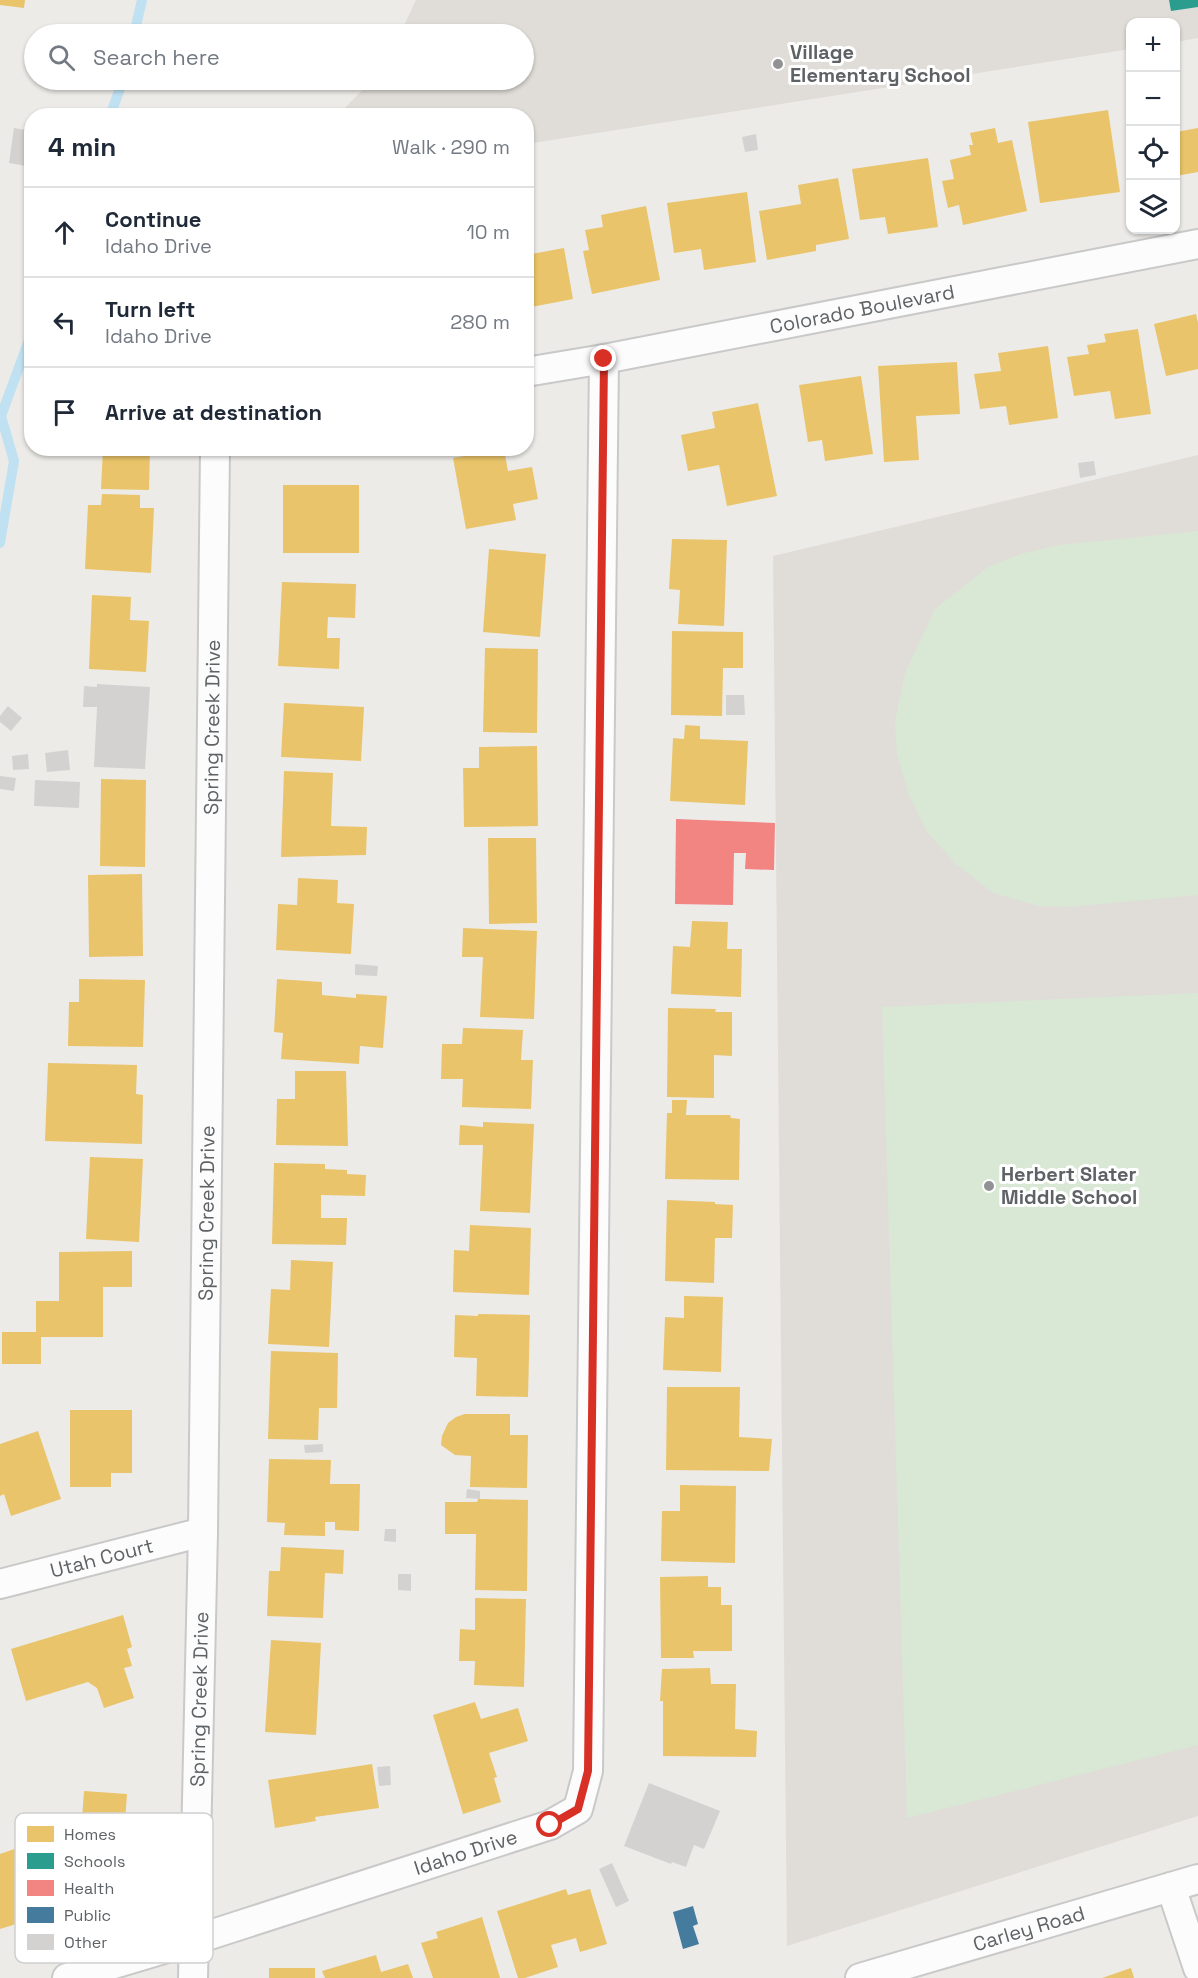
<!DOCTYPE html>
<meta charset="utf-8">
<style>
body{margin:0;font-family:"Space Grotesk",sans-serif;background:#f6f6f7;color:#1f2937}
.controls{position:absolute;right:18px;top:18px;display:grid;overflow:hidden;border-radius:12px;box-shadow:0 2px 4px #0004}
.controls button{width:54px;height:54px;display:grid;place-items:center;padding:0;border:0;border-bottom:2px solid #e0e1e3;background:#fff;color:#1f2937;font:30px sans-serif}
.stop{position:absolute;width:18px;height:18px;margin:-14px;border:4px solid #d93025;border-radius:50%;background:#fff}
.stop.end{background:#d93025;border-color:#fff;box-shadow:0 2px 6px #0008}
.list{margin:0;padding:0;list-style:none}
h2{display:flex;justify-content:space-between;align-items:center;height:78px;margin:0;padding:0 24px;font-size:26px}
h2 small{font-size:20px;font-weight:400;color:#747a83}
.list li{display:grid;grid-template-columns:39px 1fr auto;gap:18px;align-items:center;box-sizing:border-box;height:90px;padding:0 24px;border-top:2px solid #e0e1e3}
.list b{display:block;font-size:22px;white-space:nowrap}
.list p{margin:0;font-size:20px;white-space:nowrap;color:#747a83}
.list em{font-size:20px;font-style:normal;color:#747a83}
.icon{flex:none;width:33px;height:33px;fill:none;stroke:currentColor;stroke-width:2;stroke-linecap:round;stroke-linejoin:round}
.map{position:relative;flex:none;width:1198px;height:1978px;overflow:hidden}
.search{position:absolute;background:#fff;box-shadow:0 2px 4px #0004;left:24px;top:24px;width:510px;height:66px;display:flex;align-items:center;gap:15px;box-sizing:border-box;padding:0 21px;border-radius:33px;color:#747a83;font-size:22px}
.panel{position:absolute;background:#fff;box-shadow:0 2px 4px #0004;left:24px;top:108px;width:510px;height:348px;border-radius:24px}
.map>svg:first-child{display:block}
.education{fill:#e0ddd8}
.green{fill:#d9e7d5}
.homes{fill:#e9c46a}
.schools{fill:#2a9d8f}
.health{fill:#f28482}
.public{fill:#457b9d}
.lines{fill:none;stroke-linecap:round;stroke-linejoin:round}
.stream{stroke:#c0e1f2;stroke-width:10}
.building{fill:#d4d2d1}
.minor-casing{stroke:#c9c9c9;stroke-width:32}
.minor{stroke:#fcfcfc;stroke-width:28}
.route{stroke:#d93025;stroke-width:8}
.poi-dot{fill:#909293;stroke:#fff;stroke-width:2}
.labels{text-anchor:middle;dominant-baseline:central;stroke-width:6;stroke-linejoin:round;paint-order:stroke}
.poi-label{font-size:20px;font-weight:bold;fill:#5e6265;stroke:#fff;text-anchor:start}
.street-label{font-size:20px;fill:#5e6265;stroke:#fff}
.key{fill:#fff;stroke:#cfd0d1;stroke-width:1.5}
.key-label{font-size:16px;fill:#5e6265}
</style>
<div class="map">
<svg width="1198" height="1978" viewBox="0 0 1198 1978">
<rect width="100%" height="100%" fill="#edebe8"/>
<g class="education">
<polygon points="416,0 1198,0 1198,38 1176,42 1176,22 1130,22 1130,49 527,144 526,116 337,116 372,80 524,80 524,34 400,34"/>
<polygon points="1198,455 1198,1816 787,1946 773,556"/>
</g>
<g class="green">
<polygon points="1198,531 1198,895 1068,907 1039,906 993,893 956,864 927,832 909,795 897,755 895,722 905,673 935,609 988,567 1021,554 1059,545"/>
<polygon points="1198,993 1198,1745 907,1818 882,1007"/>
</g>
<g class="homes">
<polygon points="0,0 25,0 24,8 0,5"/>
<polygon points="1108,110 1120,192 1040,203 1028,122"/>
<polygon points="995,128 998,143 1012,140 1027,211 963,225 959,205 948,208 942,181 954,179 950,160 971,155 969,145 973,145 970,133"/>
<polygon points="1198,128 1198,172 1176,176 1178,182 1176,183 1176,132"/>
<polygon points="928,158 938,227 888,234 885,217 860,220 852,169"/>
<polygon points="838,178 849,239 816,245 816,251 767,260 759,211 801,204 798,185"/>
<polygon points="747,192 756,262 704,270 701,249 674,253 667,203"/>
<polygon points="646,206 660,280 592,294 583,251 589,250 585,230 603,227 601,215"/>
<polygon points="564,248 573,299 526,308 526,255"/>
<polygon points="1196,314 1198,323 1198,369 1166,376 1154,324"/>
<polygon points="1138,329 1151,414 1115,419 1110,391 1074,396 1067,357 1089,354 1087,345 1106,342 1104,334"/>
<polygon points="1048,346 1058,418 1009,425 1006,406 980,409 974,374 1001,371 998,353"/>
<polygon points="957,362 960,414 916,416 919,460 884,462 878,366"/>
<polygon points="861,376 873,454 825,461 822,440 808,442 799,385"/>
<polygon points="758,403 777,496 727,506 719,465 688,471 681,435 715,428 712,412"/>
<polygon points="103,448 150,448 149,490 101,489"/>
<polygon points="504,449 508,471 532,467 538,499 513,504 516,520 466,529 453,458"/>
<rect x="283" y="485" width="76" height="68"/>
<polygon points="102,494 140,495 140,508 154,508 151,573 85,569 88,505 101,505"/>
<polygon points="672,539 727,540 724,626 678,624 680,590 669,589"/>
<polygon points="489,549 546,554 540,637 483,632"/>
<polygon points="282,582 356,584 355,618 328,617 327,638 340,638 339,669 278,666"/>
<polygon points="92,595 131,597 130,620 149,621 146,672 89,669"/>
<polygon points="672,631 743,632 743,668 723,668 722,716 671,715"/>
<polygon points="485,648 538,649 537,733 483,732"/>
<polygon points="284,703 364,707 361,761 281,757"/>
<polygon points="685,725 700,726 700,739 748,741 745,805 670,801 673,738 684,739"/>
<polygon points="537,746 538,826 464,827 463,768 479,768 479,747"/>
<polygon points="284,771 333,773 331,826 367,827 366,855 281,857"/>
<polygon points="101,779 146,780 145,867 100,866"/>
<polygon points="488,838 536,838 537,923 489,924"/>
<polygon points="142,874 143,956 89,957 88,875"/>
<polygon points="298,878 338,880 337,903 354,904 351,954 276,950 278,904 297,905"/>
<polygon points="692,921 728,922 727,949 742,949 741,997 671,994 673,946 690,947"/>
<polygon points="463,928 537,931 534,1019 480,1017 483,957 462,957"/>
<polygon points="79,979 145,980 143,1047 68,1046 69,1002 79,1002"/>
<polygon points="277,979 322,982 322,995 356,998 356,994 387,996 383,1048 360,1046 359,1064 281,1059 283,1033 274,1032"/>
<polygon points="668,1008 716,1009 715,1012 732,1012 732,1056 714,1055 714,1098 667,1097"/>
<polygon points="463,1028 523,1030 521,1060 533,1060 531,1109 462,1107 463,1079 441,1079 442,1044 462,1044"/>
<polygon points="48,1063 137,1065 136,1094 143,1095 142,1144 45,1141"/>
<polygon points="295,1071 346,1071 348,1146 276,1145 277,1099 295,1099"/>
<polygon points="672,1100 687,1100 686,1115 730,1115 731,1118 740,1119 739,1180 665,1179 667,1113 672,1113"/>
<polygon points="483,1122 534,1124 530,1213 480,1211 483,1145 459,1145 460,1125 483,1127"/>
<polygon points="90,1157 143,1159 139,1242 86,1239"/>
<polygon points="274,1163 325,1164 325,1169 347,1170 347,1174 366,1175 365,1196 321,1195 321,1218 347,1218 346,1245 272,1244"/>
<polygon points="667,1200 715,1202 715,1204 733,1205 732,1238 715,1238 714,1283 665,1281"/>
<polygon points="470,1225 531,1228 529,1295 453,1292 454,1250 469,1251"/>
<polygon points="132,1251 132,1287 103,1287 103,1337 41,1337 41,1364 2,1364 2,1332 36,1332 36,1301 59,1301 59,1252"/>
<polygon points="291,1260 333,1262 329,1347 268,1344 271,1289 290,1290"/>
<polygon points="684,1296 723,1297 721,1372 663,1370 665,1317 684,1318"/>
<polygon points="478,1314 530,1315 528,1397 476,1396 477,1358 454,1357 455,1315 478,1316"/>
<polygon points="271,1351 338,1353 337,1408 319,1408 318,1440 268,1439"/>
<polygon points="667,1387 740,1387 739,1437 772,1439 769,1471 666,1470"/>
<polygon points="70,1410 132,1410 132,1473 111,1473 111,1487 70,1487"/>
<polygon points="465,1414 510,1414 510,1435 528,1435 527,1488 470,1487 471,1456 455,1455 441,1445 442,1436 448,1423 456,1417"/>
<polygon points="38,1431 61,1499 11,1516 4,1494 0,1496 0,1444"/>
<polygon points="269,1459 331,1460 330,1484 360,1484 359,1531 335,1530 335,1522 325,1522 325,1536 284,1535 285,1523 267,1522"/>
<polygon points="680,1485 736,1486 735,1563 661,1561 662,1511 680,1511"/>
<polygon points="478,1499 528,1500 527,1591 475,1590 476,1534 445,1534 445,1502 477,1502"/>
<polygon points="281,1547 344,1550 343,1574 325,1573 323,1618 267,1616 269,1571 280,1571"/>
<polygon points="708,1576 708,1587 721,1587 721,1605 732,1605 732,1651 693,1651 694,1658 661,1658 660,1577"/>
<polygon points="475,1598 526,1599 524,1687 474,1685 475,1661 459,1661 460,1629 475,1630"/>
<polygon points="123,1615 132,1647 127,1649 132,1666 124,1668 134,1698 104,1708 97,1688 88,1682 26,1701 11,1649"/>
<polygon points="271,1640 321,1643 316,1735 265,1732"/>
<polygon points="710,1668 711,1684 736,1684 735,1729 757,1731 756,1757 663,1756 663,1701 660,1701 662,1669"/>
<polygon points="475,1702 481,1719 518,1708 528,1741 489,1753 497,1777 494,1778 501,1802 463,1814 433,1715"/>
<polygon points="372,1764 379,1808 315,1817 316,1821 275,1828 268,1780"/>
<polygon points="84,1791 127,1794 124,1836 133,1837 131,1861 119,1860 118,1891 57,1887 60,1847 80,1848"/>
<polygon points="26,1845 48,1914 0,1929 0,1854"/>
<polygon points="566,1889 568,1895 590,1889 607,1944 580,1952 576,1938 551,1945 558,1967 525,1978 518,1978 497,1911"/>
<polygon points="482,1917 500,1978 433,1978 421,1943 438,1938 436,1932"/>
<polygon points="376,1955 381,1972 408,1964 413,1978 325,1978 322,1971"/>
<rect x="269" y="1968" width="46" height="10"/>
<polygon points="1131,1968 1134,1978 1102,1978"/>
</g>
<polygon class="schools" points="1169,0 1198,0 1198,7 1171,11"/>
<polygon class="health" points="676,819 775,823 774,870 745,869 746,853 734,853 733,905 675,904"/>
<polygon class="public" points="693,1906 698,1924 693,1926 699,1944 683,1949 673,1912"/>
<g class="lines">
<g class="stream">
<polyline points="134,34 142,0"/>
<polyline points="110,116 123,80"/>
<polyline points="0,543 14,461 1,416 32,332"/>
</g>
</g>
<g class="building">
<polygon points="14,128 32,131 32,167 9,163"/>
<polygon points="756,134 758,150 745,152 742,137"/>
<polygon points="1094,461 1096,475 1080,478 1078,463"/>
<polygon points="97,684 150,687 145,769 94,767 97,707 83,707 84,686 97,687"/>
<polygon points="726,695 744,695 745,715 726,715"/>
<polygon points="8,706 22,718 11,731 0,722 0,716"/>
<polygon points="68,750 70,770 47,772 45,753"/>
<polygon points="28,754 29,769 13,770 12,756"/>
<polygon points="0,776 16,778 14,791 0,789"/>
<polygon points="35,780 80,782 79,808 34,806"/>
<polygon points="355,964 378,966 377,976 355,975"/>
<polygon points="323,1444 323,1452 305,1453 304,1445"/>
<polygon points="467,1489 480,1491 480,1499 466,1498"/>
<polygon points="385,1529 396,1529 396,1542 384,1541"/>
<polygon points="398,1574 411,1574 411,1591 398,1590"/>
<polygon points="390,1766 391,1785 379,1786 377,1767"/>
<polygon points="649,1783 720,1811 704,1849 694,1845 686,1867 672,1862 671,1864 624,1846"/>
<polygon points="612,1863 629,1901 616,1907 599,1869"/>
</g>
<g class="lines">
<defs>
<g id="minor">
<path id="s1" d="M 526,372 L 604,359 L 1198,244"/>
<path id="s2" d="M 0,1584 L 203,1532"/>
<polyline points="1171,1887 1198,1968"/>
<path id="s3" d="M 67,1978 L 194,1940 L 550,1825 L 578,1809 L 588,1771 L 604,359"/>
<path id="s4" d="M 193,1978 L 203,1532 L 215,448"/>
<path id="s5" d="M 860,1978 L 1198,1879"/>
</g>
</defs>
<use href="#minor" class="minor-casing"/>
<use href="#minor" class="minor"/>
</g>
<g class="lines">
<polyline class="route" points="550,1825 578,1809 588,1771 604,359"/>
</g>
<g class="poi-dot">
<circle cx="778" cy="64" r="6"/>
<circle cx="989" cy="1186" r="6"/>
</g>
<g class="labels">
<g class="poi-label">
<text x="790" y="52">Village<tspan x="790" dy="23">Elementary School</tspan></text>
<text x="1001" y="1174">Herbert Slater<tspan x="1001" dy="23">Middle School</tspan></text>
</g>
<g class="street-label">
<text stroke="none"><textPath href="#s1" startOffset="342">Colorado Boulevard</textPath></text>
<text stroke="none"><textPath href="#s4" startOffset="1251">Spring Creek Drive</textPath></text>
<text stroke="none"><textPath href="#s4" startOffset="765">Spring Creek Drive</textPath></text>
<text stroke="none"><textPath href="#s2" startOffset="105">Utah Court</textPath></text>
<text stroke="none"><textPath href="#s4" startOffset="279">Spring Creek Drive</textPath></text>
<text stroke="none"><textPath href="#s3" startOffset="418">Idaho Drive</textPath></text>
<text stroke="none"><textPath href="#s5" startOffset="176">Carley Road</textPath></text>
</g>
</g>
<rect x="15" y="1813" width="198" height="150" rx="9" class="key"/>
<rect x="27" y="1826" width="27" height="16" fill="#e9c46a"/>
<rect x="27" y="1853" width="27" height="16" fill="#2a9d8f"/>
<rect x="27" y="1880" width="27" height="16" fill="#f28482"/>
<rect x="27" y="1907" width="27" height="16" fill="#457b9d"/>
<rect x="27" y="1934" width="27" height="16" fill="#d4d2d1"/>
<g class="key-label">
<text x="64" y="1840">Homes</text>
<text x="64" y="1867">Schools</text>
<text x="64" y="1894">Health</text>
<text x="64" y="1921">Public</text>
<text x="64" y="1948">Other</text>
</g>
</svg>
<div class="controls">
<button>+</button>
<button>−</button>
<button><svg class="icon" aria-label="locate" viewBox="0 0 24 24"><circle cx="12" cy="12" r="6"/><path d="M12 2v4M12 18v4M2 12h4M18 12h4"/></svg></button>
<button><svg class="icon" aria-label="layers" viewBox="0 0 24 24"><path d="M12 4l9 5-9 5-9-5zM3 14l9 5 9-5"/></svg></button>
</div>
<div class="stop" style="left:550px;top:1825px"></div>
<div class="stop end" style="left:604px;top:359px"></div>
<div class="search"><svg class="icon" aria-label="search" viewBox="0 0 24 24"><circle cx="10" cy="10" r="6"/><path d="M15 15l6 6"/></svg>Search here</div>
<section class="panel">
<h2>4 min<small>Walk · 290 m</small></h2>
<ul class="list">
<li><svg class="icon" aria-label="ahead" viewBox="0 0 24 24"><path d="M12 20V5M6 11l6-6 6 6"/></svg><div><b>Continue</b><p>Idaho Drive</p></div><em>10 m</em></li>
<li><svg class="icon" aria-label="left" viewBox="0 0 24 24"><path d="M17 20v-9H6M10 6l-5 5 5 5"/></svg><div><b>Turn left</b><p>Idaho Drive</p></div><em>280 m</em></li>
<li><svg class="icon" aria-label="arrive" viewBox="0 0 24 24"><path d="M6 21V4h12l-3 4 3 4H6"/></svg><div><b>Arrive at destination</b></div></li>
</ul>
</section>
</div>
